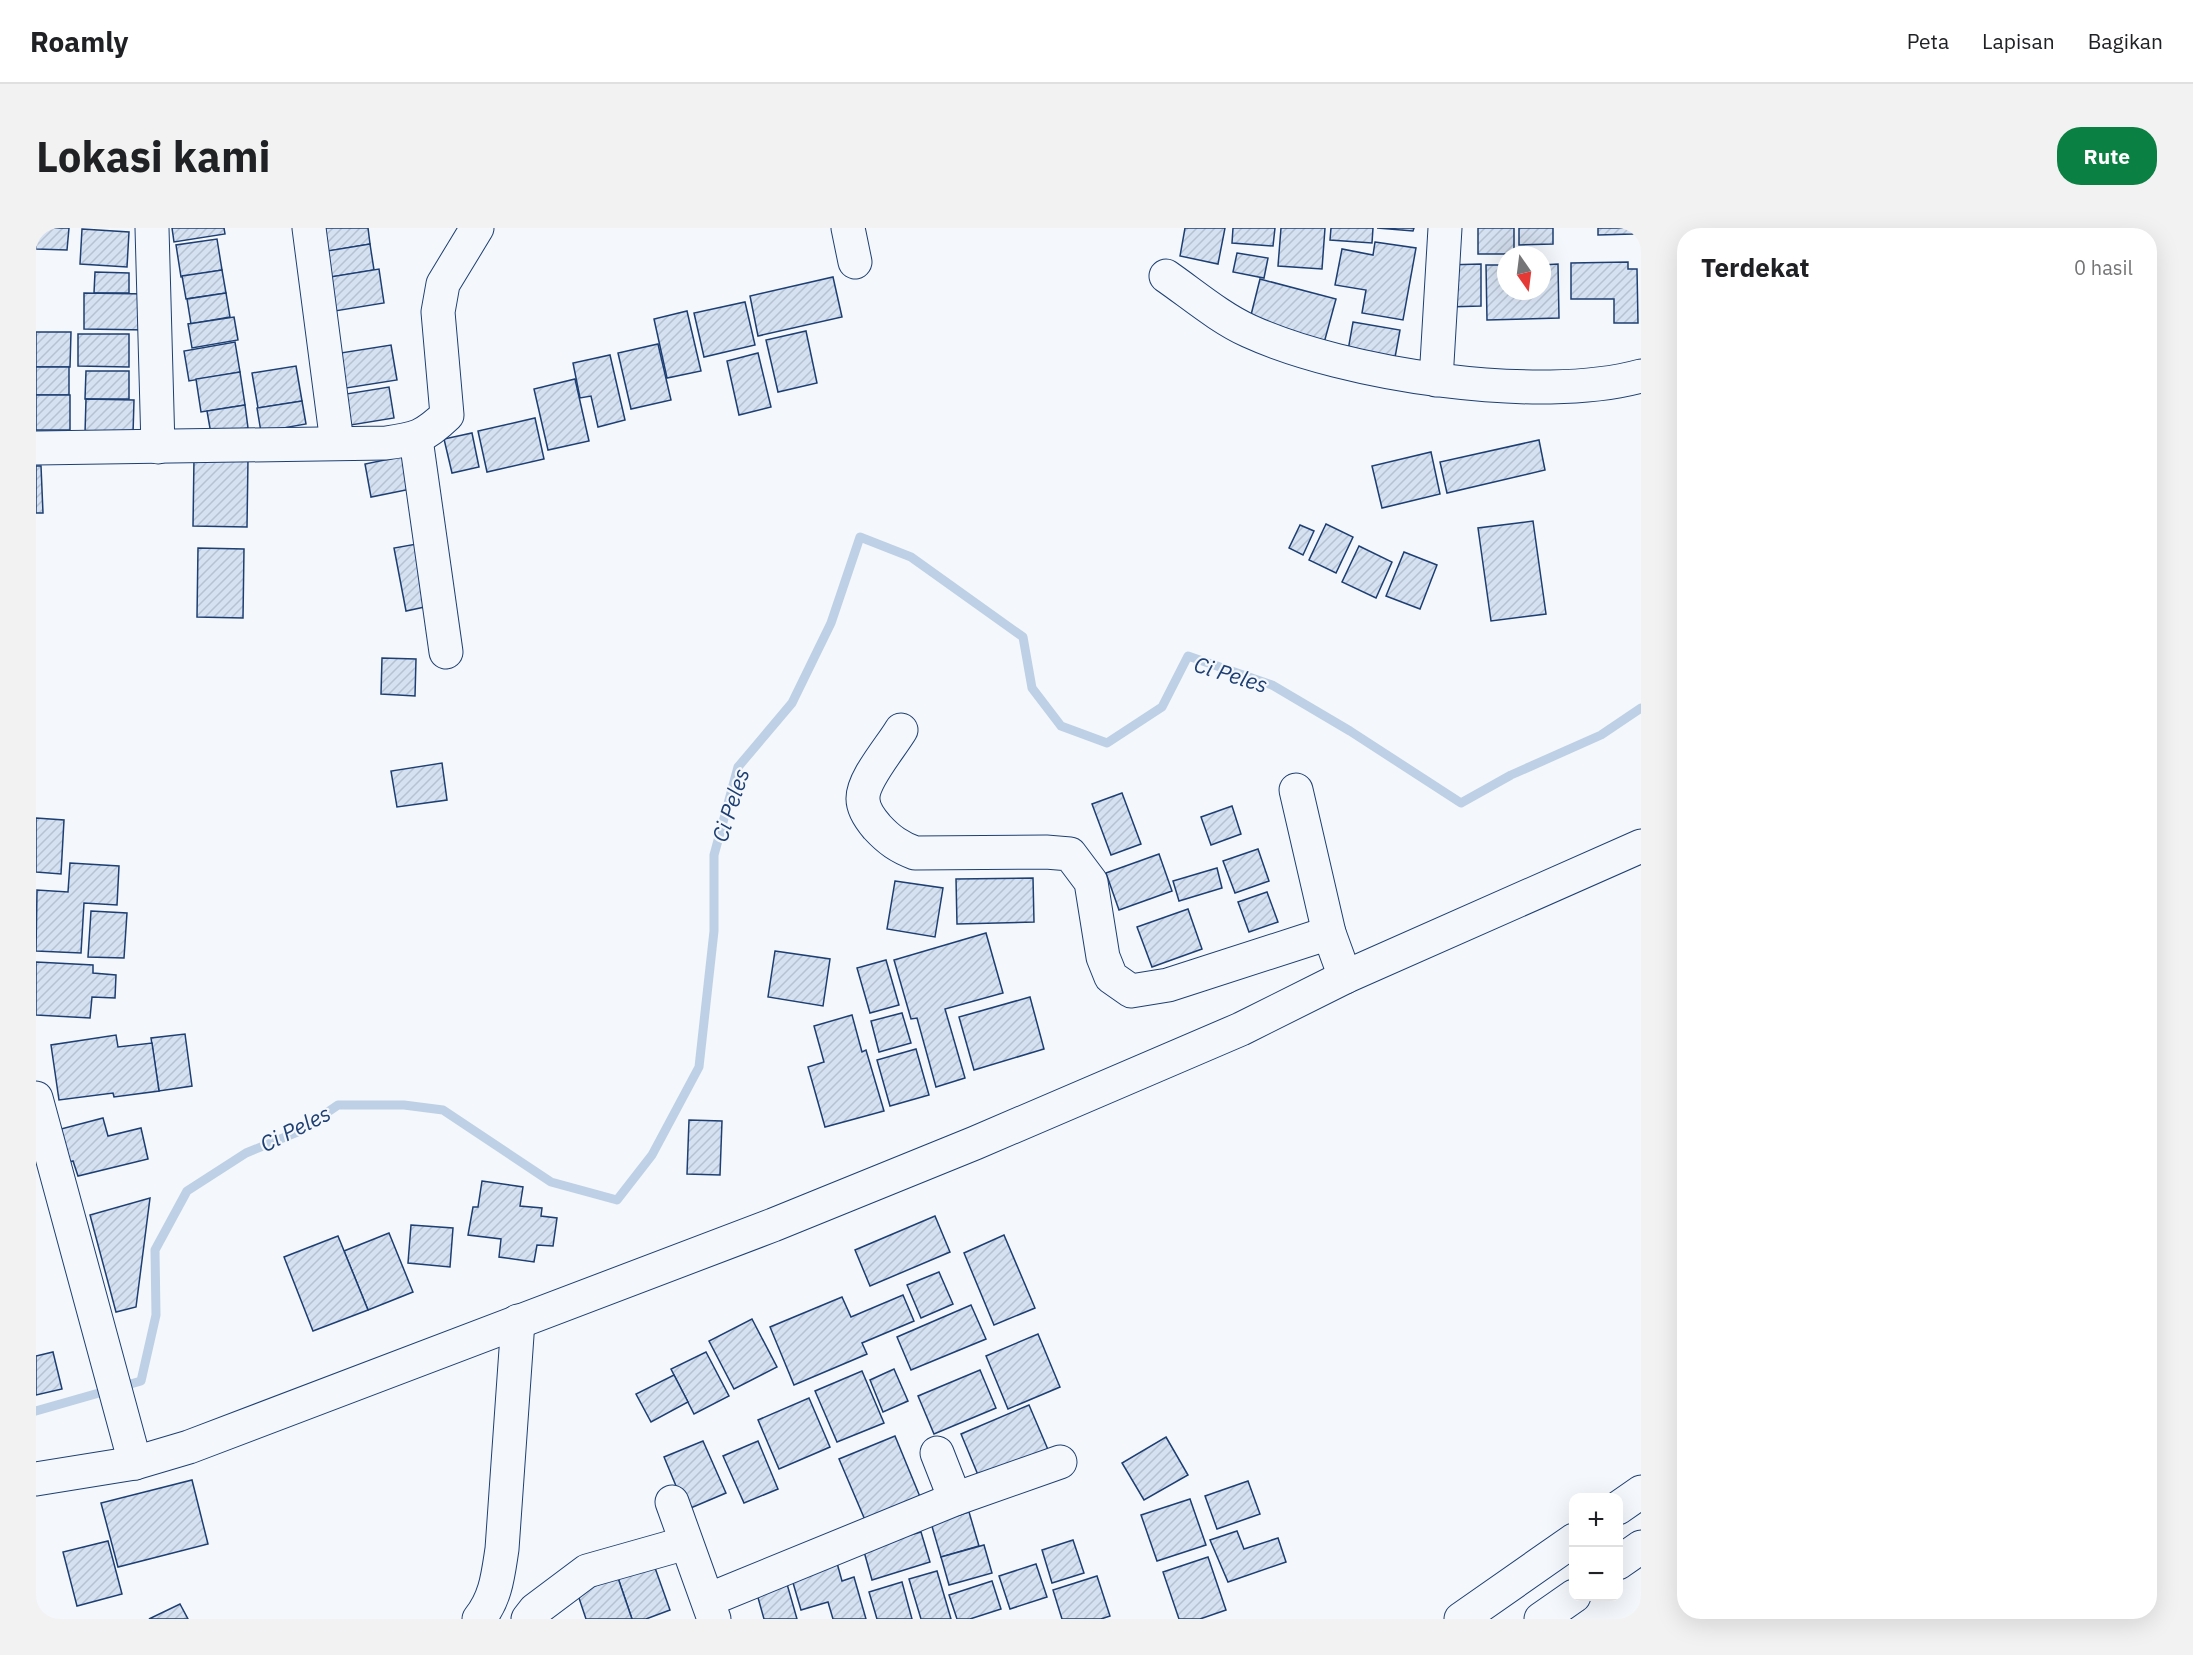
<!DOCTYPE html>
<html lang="id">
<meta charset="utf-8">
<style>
body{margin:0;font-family:"IBM Plex Sans",sans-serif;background:#f2f2f2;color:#202124}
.controls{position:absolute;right:18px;bottom:18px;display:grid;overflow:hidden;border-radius:12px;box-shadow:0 6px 24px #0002}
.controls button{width:54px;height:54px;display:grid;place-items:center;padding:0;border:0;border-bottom:2px solid #e0e0e0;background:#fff;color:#202124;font:30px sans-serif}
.compass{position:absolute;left:1461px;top:18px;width:54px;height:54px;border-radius:50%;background:#fff;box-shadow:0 6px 24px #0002;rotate:166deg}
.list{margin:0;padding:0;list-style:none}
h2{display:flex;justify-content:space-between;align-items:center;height:78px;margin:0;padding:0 24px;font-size:26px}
h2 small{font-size:20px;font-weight:400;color:#757577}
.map{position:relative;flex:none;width:1605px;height:1391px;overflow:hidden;border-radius:24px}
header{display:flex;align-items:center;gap:36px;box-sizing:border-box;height:84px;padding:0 30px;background:#fff;border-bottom:2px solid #e0e0e0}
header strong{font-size:28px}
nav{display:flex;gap:33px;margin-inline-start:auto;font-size:21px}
.intro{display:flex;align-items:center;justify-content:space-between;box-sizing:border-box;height:144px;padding:0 36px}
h1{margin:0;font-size:42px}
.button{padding:15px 27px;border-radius:24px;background:#0b8043;color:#fff;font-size:21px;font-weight:700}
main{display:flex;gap:36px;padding:0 36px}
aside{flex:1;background:#fff;border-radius:24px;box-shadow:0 6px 24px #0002}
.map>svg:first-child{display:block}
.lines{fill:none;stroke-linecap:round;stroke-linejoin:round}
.stream{stroke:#bed0e5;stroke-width:9}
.building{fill:url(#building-hatch);stroke:#1d3f73;stroke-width:1.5}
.minor-casing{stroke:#1d3f73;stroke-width:35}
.major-casing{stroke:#1d3f73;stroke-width:35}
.highway-casing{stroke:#1d3f73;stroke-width:35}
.minor{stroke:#f4f7fb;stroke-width:33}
.major{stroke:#f4f7fb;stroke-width:33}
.highway{stroke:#f4f7fb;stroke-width:33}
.labels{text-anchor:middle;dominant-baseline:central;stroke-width:4.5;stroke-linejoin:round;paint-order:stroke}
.water-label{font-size:22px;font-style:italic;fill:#1d3f73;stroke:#f4f7fb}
</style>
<header>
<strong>Roamly</strong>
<nav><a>Peta</a><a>Lapisan</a><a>Bagikan</a></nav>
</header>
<div class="intro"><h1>Lokasi kami</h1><a class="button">Rute</a></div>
<main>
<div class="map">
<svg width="1605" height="1391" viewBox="0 0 1605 1391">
<defs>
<pattern id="building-hatch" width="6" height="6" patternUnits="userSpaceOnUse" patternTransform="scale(1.5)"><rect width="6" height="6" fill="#d5e0f0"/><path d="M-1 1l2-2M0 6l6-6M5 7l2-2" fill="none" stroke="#b6c1d1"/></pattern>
</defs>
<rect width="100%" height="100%" fill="#f4f7fb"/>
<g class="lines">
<polyline class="stream" points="0,1183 105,1153 120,1087 119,1022 151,963 210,925 264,903 302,877 368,877 407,882 515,954 581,972 616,927 663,839 678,703 678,627 702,539 756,475 795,395 824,309 875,329 987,409 996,460 1025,498 1071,515 1126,479 1152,428 1236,457 1314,503 1425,575 1475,547 1565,507 1605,480"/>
</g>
<g class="building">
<polygon points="0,0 33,0 31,22 0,21"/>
<polygon points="136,0 188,0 189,6 138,14"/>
<polygon points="283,0 332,0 334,16 287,24"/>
<polygon points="1149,0 1189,0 1182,36 1144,28"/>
<polygon points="1197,0 1239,0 1237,18 1196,15"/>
<polygon points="1245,0 1289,0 1286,41 1242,38"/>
<polygon points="1295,0 1337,0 1336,15 1294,12"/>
<polygon points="1341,0 1378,0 1377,3"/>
<rect x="1442" y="0" width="36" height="26"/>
<polygon points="1483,0 1517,0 1517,16 1483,17"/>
<polygon points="1562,0 1597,0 1597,6 1562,7"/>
<polygon points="46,1 93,4 91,39 44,36"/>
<polygon points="181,11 186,42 145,49 140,17"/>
<polygon points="1339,14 1380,20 1367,92 1326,85 1330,62 1299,57 1306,21 1337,27"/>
<polygon points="334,16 338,42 295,49 291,23"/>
<polygon points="1201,25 1232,30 1228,50 1197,44"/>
<polygon points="1592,34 1592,41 1601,41 1602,95 1578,95 1578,71 1535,71 1535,35"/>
<polygon points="1445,36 1445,78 1410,79 1409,37"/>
<polygon points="1522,36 1523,90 1451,92 1450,37 1470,37 1470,63 1506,63 1506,37"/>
<polygon points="343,41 348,75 299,83 294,49"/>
<polygon points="186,42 190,65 150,71 146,48"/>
<polygon points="59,44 93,45 93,65 58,65"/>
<polygon points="797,49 806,89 722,108 714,68"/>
<polygon points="1224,51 1300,71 1288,115 1213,95"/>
<polygon points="48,65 112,66 112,102 48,101"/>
<polygon points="190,65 194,89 155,96 151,71"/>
<polygon points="709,74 719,117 668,129 658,85"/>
<polygon points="651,83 665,143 631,150 618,91"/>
<polygon points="198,89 202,112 156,120 152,96"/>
<polygon points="1317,94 1364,102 1358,135 1311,128"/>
<polygon points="770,103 781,155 742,164 730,112"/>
<polygon points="0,104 35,104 34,139 0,139"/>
<polygon points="42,106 93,106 93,139 42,138"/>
<polygon points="199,114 204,144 153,153 148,123"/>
<polygon points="622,116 635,172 595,181 582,125"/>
<polygon points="355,117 361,152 304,161 298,126"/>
<polygon points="722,125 735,179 703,187 691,133"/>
<polygon points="574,127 589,192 562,199 555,168 544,170 537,135"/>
<polygon points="260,138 266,173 222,180 216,145"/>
<rect x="0" y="139" width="33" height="28"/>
<polygon points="50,143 93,143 93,171 49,171"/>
<polygon points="204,144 209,177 165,184 160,151"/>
<polygon points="539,151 553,213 512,222 498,161"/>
<polygon points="353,159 358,190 315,197 310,166"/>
<rect x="0" y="167" width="34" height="35"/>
<polygon points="50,171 98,172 97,206 49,205"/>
<polygon points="266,173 270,196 225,204 221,180"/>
<polygon points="209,177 212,200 175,206 171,183"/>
<polygon points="499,190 508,231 451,244 442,203"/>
<polygon points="436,205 443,239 416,245 408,211"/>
<polygon points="1503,212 1509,242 1411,265 1404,234"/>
<polygon points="1395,224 1404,266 1346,280 1336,238"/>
<polygon points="373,227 380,260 335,269 329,236"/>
<polygon points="158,230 212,231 211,299 157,298"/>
<polygon points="0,238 5,238 7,285 0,285"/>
<polygon points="1497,293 1510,386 1455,393 1442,300"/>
<polygon points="1290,296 1317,309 1300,345 1273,332"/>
<polygon points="1264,297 1278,303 1267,327 1253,320"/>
<polygon points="386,315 398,377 370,383 358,320"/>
<polygon points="1323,318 1356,334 1340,370 1306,354"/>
<polygon points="162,320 208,321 207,390 161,389"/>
<polygon points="1368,324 1401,337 1384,381 1350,368"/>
<polygon points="346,430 380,431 379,468 345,466"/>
<polygon points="406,535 411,572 361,579 355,543"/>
<polygon points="1086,565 1105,616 1075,627 1056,576"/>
<polygon points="1196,578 1205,606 1175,617 1165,589"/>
<polygon points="0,590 28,592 25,646 0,644"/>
<polygon points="1222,621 1233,653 1199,665 1187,633"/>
<polygon points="1123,626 1136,663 1083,682 1070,645"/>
<polygon points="34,635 83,638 81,677 48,675 45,725 0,723 1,662 32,664"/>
<polygon points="1181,640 1186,660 1143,673 1137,653"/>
<polygon points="997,650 998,694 921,696 920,651"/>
<polygon points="859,653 907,660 899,709 851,701"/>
<polygon points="1231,664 1242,694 1213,704 1202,674"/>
<polygon points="1152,681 1166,721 1116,739 1101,699"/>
<polygon points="55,683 91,685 88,730 52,729"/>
<polygon points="950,705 967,765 909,781 929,850 900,859 881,790 875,791 858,732"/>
<polygon points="739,723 794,731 787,778 732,769"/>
<polygon points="850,732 863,777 834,785 821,740"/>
<polygon points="0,734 57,737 57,745 80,747 79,770 56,769 54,790 0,787"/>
<polygon points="994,769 1008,821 938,842 923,789"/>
<polygon points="866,785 875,815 843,824 835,793"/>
<polygon points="816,787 826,824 830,822 848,883 789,899 772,839 788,834 778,798"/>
<polygon points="149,806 156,858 123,863 115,810"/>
<polygon points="80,807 82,819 116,815 123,863 78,869 77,865 23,872 15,817"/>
<polygon points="880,821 893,867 854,878 841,832"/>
<polygon points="67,890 72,908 105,900 112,931 42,948 37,933 33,934 25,901"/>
<polygon points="653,892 686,893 684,947 651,946"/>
<polygon points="446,953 487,959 484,978 506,980 505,988 521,990 517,1018 501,1017 498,1034 463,1029 465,1011 432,1007 437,979 442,979"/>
<polygon points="114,970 100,1079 80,1084 54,987"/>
<polygon points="899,988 914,1024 834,1058 819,1022"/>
<polygon points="375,997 417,1000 414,1039 372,1035"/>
<polygon points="353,1005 377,1064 332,1082 308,1023"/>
<polygon points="968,1007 999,1080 958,1097 928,1025"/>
<polygon points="302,1008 332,1082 277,1103 248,1029"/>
<polygon points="903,1044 917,1076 885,1090 871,1057"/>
<polygon points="867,1067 878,1093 826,1115 831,1126 758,1157 734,1099 806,1069 815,1089"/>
<polygon points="935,1077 950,1111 875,1142 861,1109"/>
<polygon points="716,1091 741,1139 698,1161 673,1113"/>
<polygon points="1002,1106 1024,1159 972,1181 950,1128"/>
<polygon points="17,1124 26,1161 0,1167 0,1128"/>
<polygon points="670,1124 693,1168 658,1186 635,1141"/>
<polygon points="858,1141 872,1173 847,1184 834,1152"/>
<polygon points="944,1142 960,1180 898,1206 882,1168"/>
<polygon points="826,1143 848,1195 801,1214 779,1163"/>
<polygon points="638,1147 652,1174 615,1194 600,1166"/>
<polygon points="773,1170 794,1219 743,1241 722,1192"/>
<polygon points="993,1177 1016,1231 947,1259 925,1206"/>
<polygon points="859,1208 887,1276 832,1299 803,1231"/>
<polygon points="1130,1209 1152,1247 1108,1272 1086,1235"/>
<polygon points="667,1213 690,1265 650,1282 628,1229"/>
<polygon points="722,1213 742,1261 708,1275 687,1228"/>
<polygon points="156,1252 172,1316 82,1339 65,1275"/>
<polygon points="1212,1253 1224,1286 1181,1301 1169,1268"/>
<polygon points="1154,1271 1170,1317 1121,1333 1105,1287"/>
<polygon points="933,1284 943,1318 905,1329 895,1295"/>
<polygon points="1201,1303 1208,1321 1242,1310 1250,1334 1192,1354 1174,1312"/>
<polygon points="885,1304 894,1334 836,1352 827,1320"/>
<polygon points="1037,1312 1048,1345 1016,1355 1006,1322"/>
<polygon points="72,1313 86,1366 41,1378 27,1324"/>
<polygon points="948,1317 956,1345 913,1357 905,1329"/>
<polygon points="1172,1329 1190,1382 1164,1391 1143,1391 1127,1344"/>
<polygon points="801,1335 806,1353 818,1349 830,1391 797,1391 792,1374 765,1382 755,1348"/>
<polygon points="1000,1336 1011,1369 974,1381 963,1348"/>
<polygon points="618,1337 634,1382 610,1391 596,1391 582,1350"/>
<polygon points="901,1343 915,1391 885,1391 873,1351"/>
<polygon points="1061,1348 1074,1388 1065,1391 1026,1391 1017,1362"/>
<polygon points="582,1350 596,1391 550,1391 541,1364"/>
<polygon points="956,1353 965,1381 934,1391 921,1391 913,1367"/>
<polygon points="866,1354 876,1391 841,1391 833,1364"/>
<polygon points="751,1356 761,1391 728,1391 721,1366"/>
<polygon points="144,1376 152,1391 113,1391"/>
</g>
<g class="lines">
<defs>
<g id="minor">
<polyline points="116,0 122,219"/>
<polyline points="273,0 301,215"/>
<polyline points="812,0 819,34"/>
<path d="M 1130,48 C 1156,66 1184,90 1213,103 C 1309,147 1504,176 1605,148"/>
<polyline points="1400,152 1409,0"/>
<polyline points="380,211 410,424"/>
<path d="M 0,220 L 350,215 C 380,211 388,209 411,187 L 402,84 L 407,56 L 441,0"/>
<path d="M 865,502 C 855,519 826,552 827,571 C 827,581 835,592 841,599 C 853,612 863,619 879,625 L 1010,624 L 1034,626 L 1055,654 L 1067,729 L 1075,749 L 1095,763 L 1132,757 L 1293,705"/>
<polyline points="1260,562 1293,705 1309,749"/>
<polyline points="0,870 99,1235"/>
<polyline points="901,1225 919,1271"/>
<polyline points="636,1274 678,1391"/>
<polyline points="672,1372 919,1271 1024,1234"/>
<polyline points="492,1391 499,1382 551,1343 650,1315"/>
</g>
<path id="major" d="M 443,1391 C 460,1370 462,1347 466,1321 L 482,1093"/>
<g id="highway">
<polyline points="0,1251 99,1235 153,1219 737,997 939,915 1205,801 1309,749 1605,618"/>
<polyline points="1582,1280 1605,1264"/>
<polyline points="1582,1335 1605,1319"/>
<polyline points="1425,1391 1538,1312"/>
<polyline points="1505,1391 1538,1368"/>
</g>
</defs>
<use href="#minor" class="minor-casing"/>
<use href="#major" class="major-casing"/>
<use href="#highway" class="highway-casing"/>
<use href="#minor" class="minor"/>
<use href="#major" class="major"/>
<use href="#highway" class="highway"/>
</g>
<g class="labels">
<g class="water-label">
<text transform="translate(1195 446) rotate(17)">Ci Peles</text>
<text transform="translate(694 577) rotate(-72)">Ci Peles</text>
<text transform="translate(259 900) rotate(-27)">Ci Peles</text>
</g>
</g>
</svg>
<div class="controls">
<button>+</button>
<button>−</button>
</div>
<svg class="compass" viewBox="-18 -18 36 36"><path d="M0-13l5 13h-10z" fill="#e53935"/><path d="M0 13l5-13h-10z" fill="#757577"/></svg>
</div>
<aside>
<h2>Terdekat<small>0 hasil</small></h2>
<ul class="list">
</ul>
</aside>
</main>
